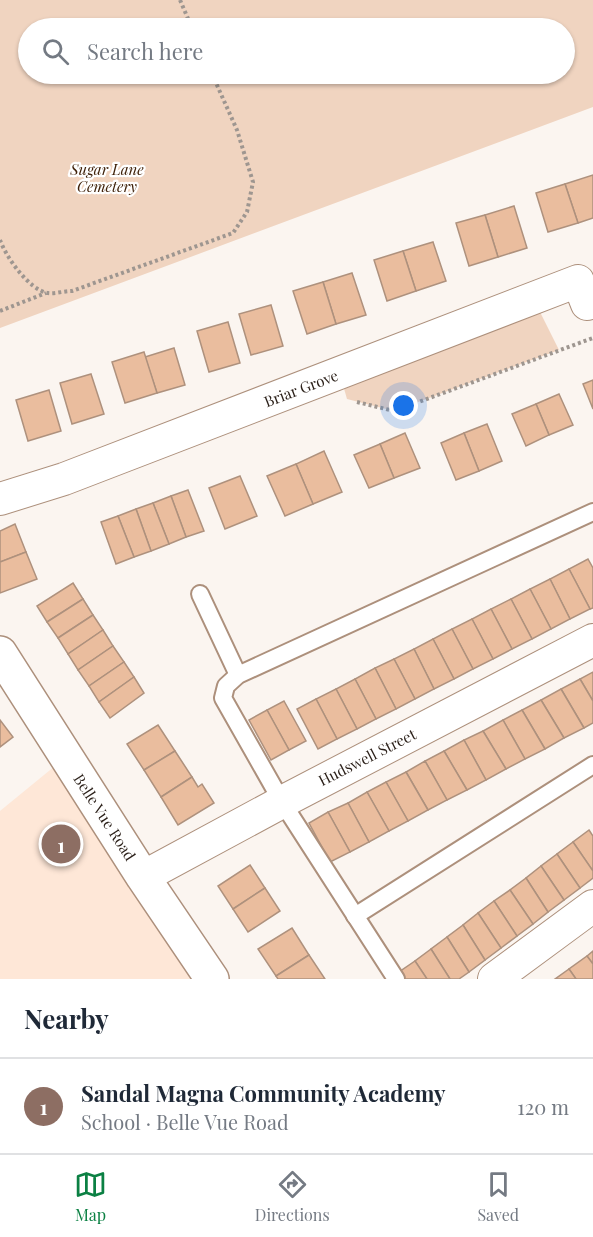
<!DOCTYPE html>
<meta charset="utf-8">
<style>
body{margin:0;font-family:"Playfair Display",serif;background:#f6f6f7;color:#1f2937}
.you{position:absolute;left:404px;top:406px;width:21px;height:21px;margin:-15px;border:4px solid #fff;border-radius:50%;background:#1a73e8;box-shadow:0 0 0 9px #1a73e833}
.badge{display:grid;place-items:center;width:39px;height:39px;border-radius:50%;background:#0b8043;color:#fff;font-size:20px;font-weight:700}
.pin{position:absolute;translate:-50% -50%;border:3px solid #fff;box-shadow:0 2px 6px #0006}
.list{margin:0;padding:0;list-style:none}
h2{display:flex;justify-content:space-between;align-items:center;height:78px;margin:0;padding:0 24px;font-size:26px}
h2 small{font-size:20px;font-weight:400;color:#747a83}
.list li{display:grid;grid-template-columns:39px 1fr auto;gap:18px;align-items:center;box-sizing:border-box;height:96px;padding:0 24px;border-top:2px solid #e0e1e3}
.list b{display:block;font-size:22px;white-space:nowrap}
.list p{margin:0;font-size:20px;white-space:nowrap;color:#747a83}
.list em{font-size:20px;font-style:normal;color:#747a83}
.icon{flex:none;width:33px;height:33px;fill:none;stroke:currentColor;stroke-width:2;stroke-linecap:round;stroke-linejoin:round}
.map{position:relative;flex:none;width:593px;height:979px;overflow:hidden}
.search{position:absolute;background:#fff;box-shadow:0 2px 4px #0004;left:18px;right:18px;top:18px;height:66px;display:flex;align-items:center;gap:15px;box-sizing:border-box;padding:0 21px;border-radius:33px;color:#747a83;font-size:22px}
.sheet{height:174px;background:#fff}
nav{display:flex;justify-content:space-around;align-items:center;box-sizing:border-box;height:84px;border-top:2px solid #e0e1e3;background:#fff;font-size:16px;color:#747a83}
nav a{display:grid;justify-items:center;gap:3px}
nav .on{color:#0b8043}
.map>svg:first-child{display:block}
.built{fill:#fee7d7}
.green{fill:#f0d4c0;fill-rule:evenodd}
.building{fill:#eabd9e;stroke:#ae917d;stroke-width:1.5}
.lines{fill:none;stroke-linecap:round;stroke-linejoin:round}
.service-casing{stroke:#ad907c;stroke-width:20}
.minor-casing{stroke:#ad907c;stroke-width:34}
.tertiary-casing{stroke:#ad907c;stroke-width:36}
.path{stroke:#9e9690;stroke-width:4;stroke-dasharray:3 3;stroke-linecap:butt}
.service{stroke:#fff;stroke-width:16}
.minor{stroke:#fff;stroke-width:32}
.tertiary{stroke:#fff;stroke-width:33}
.labels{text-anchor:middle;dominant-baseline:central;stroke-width:4.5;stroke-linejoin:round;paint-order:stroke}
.park-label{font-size:15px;font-style:italic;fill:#3f2109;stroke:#fff}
.street-label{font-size:15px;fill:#2a1f18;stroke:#fff}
</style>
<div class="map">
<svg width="593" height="979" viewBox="0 0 593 979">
<rect width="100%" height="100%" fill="#fbf5f0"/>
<polygon class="built" points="66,757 212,979 0,979 0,811"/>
<g class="green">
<path d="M 0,0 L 593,0 L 593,107 L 0,328 ZM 564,28 L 564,74 L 28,74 L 28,28 Z"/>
<polygon points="539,310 559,350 394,411 347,399 343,385"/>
</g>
<g class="building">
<polygon points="593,175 593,218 578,223 565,184"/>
<polygon points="565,184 578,223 548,232 536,193"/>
<polygon points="514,206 527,248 498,257 485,215"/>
<polygon points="485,215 498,257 469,266 456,223"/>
<polygon points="433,242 446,281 416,291 403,251"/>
<polygon points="403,251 416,291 387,301 374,260"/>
<polygon points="352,273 366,315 336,324 323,282"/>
<polygon points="323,282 336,324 307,334 293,291"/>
<polygon points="271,305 283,346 251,355 239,314"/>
<polygon points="228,322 240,363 209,372 197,331"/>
<polygon points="174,348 185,385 157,393 145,357"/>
<polygon points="144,352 157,393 125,403 112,362"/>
<polygon points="91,374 104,414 72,424 60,383"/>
<polygon points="593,380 593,409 583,384"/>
<polygon points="49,390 61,431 28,441 16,400"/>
<polygon points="559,394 573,425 549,435 536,404"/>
<polygon points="536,404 549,435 526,446 512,414"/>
<polygon points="487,424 502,461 479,471 464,433"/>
<polygon points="405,433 420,468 394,478 380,444"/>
<polygon points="464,433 479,471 456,480 441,443"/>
<polygon points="380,444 394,478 369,488 354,455"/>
<polygon points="324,451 342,492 313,504 296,464"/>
<polygon points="296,464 313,504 285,516 267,476"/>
<polygon points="240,476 257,516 225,529 209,488"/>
<polygon points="188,490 204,531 186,537 171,496"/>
<polygon points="171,496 186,537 169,544 153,503"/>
<polygon points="153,503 169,544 151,551 136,509"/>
<polygon points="136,509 151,551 134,557 118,516"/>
<polygon points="118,516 134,557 116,564 101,522"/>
<polygon points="15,524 26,552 0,562 0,531"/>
<polygon points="26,552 37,579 0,593 0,562"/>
<polygon points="588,559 593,568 593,608 590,609 569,569"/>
<polygon points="569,569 590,609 570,619 550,579"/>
<polygon points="550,579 570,619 551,629 530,589"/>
<polygon points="73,583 83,599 47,622 37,606"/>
<polygon points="530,589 551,629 532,639 511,599"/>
<polygon points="83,599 93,615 58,638 47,622"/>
<polygon points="511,599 532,639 512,649 491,609"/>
<polygon points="491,609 512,649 493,659 472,619"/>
<polygon points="93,615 103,630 68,654 58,638"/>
<polygon points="472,619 493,659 473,669 452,629"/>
<polygon points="452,629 473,669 454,679 433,639"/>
<polygon points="103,630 113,646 78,670 68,654"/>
<polygon points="433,639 454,679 434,689 414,649"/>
<polygon points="113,646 124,662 89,686 78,670"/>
<polygon points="414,649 434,689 415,699 394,659"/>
<polygon points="394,659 415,699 396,709 375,668"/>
<polygon points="124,662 134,677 99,702 89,686"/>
<polygon points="375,668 396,709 376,719 355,679"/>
<polygon points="593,672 593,701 580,679"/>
<polygon points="134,677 144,693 110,718 99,702"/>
<polygon points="355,679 376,719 357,729 336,689"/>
<polygon points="580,679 593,701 593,723 584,728 561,689"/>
<polygon points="336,689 357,729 337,739 316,699"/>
<polygon points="561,689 584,728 564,738 541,700"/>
<polygon points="316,699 337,739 318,749 297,709"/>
<polygon points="541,700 564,738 545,749 522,710"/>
<polygon points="284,701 306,741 289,750 267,710"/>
<polygon points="267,710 289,750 271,760 249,720"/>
<polygon points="522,710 545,749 525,759 503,720"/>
<polygon points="0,720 13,737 0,747"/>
<polygon points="503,720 525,759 506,769 483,731"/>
<polygon points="158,725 175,751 144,770 127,744"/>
<polygon points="483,731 506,769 486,780 464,740"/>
<polygon points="464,740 486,780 467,790 444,751"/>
<polygon points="175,751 192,777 161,797 144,770"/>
<polygon points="444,751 467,790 447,800 425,761"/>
<polygon points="425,761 447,800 428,810 406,772"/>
<polygon points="406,772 428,810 408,821 386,782"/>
<polygon points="192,777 198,787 202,784 214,803 178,825 161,797"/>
<polygon points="386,782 408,821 389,831 367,792"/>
<polygon points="367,792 389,831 369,842 348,803"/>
<polygon points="348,803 369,842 350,852 328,812"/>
<polygon points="328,812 350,852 330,862 309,823"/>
<polygon points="589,830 593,836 593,871 573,842"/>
<polygon points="573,842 593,871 593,878 580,888 557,854"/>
<polygon points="557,854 580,888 564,900 541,866"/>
<polygon points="250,865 265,888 233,909 218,886"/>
<polygon points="541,866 564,900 548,912 526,878"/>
<polygon points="526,878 548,912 533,924 510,890"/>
<polygon points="265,888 280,911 248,932 233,909"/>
<polygon points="510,890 533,924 517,936 494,901"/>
<polygon points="494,901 517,936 501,948 478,913"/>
<polygon points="478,913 501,948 485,960 463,925"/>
<polygon points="463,925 485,960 469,972 447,937"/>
<polygon points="292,928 309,955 276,976 258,949"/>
<polygon points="447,937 469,972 459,979 450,979 431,949"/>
<polygon points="431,949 450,979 427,979 415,961"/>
<polygon points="593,951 593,964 587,956"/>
<polygon points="309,955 325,979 278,979 276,976"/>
<polygon points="587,956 593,964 593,979 576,979 569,969"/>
<polygon points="415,961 427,979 404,979 399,972"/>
<polygon points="569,969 576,979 555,979"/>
</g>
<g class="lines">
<defs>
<g id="service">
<polyline points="200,594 238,675"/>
<polyline points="355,916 593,765"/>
<polyline points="396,979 282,802 223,698 226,686 238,675 593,512"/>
</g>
<g id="minor">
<polyline points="0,499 64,479 578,281 587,304"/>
<polyline points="143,877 282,802 593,640"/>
<polyline points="494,979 593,906"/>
</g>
<polyline id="tertiary" points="0,653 143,877 212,979"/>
</defs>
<use href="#service" class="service-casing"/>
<use href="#minor" class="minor-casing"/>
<use href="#tertiary" class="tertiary-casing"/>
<g class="path">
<polyline points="180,0 192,28"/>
<path d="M 0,240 C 6,257 29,290 48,293 C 55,294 64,291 72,291 L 233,233 L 247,212 L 253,182 L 237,130 L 212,74"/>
<polyline points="0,311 46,293"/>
<polyline points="357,402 394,411 593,338"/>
</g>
<use href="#service" class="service"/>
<use href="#minor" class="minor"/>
<use href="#tertiary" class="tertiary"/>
</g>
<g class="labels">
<g class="park-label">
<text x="107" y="169">Sugar Lane<tspan x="107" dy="17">Cemetery</tspan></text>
</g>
<g class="street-label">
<text transform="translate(301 388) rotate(-21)">Briar Grove</text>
<text transform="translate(367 757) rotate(-27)">Hudswell Street</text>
<text transform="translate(105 817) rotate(57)">Belle Vue Road</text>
</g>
</g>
</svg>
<div class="you"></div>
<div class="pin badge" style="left:61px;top:844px;background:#8d6e63">1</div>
<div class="search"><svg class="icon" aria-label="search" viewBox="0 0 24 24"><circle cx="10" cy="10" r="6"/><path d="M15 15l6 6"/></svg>Search here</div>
</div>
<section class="sheet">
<h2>Nearby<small></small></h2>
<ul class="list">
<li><span class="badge" style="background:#8d6e63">1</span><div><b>Sandal Magna Community Academy</b><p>School · Belle Vue Road</p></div><em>120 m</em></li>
</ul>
</section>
<nav>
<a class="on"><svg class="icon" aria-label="map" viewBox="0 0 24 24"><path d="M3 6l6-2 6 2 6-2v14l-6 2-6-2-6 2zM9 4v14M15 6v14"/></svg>Map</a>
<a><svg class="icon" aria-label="directions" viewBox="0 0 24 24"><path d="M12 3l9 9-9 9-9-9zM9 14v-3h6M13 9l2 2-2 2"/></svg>Directions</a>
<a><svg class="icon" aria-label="saved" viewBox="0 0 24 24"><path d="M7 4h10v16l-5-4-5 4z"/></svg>Saved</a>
</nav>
